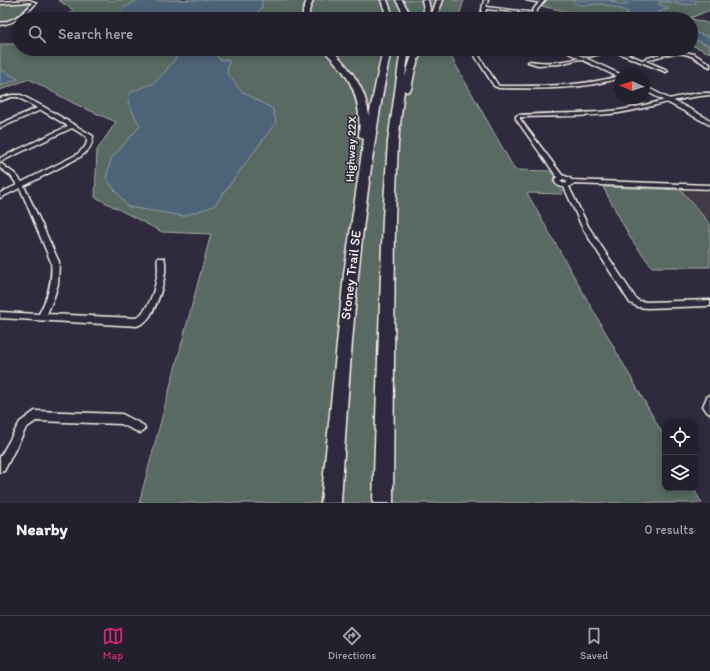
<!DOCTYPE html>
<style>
body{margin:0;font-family:Itim,sans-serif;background:#2b2836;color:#f1f3f6}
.controls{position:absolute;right:12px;bottom:12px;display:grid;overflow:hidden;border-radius:8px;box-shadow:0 2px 10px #0003}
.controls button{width:36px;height:36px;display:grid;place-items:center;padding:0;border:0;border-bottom:1px solid #403e4a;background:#23202e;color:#f1f3f6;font:20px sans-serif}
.compass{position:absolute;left:614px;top:68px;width:36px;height:36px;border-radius:50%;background:#23202e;box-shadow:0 2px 10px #0003;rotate:273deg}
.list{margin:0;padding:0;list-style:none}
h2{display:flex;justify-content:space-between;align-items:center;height:52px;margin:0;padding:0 16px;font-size:17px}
h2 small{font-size:13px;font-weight:400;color:#a3a3aa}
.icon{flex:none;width:22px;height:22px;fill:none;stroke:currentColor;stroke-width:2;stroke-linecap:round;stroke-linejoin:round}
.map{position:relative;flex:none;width:710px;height:503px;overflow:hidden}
.search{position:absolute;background:#23202e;box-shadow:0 2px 10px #0003;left:12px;right:12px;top:12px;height:44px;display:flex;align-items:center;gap:10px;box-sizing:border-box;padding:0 14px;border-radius:22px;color:#a3a3aa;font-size:15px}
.sheet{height:112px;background:#23202e}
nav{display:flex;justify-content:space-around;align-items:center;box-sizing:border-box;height:56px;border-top:1px solid #403e4a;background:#23202e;font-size:11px;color:#a3a3aa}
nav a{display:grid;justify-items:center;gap:2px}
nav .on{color:#db2777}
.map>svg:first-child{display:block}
.built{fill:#423a46}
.green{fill:#586a62;stroke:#a6aea5}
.water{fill:#4d6477;stroke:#909ca4}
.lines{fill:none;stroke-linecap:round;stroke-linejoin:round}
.minor-casing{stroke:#f4f1e8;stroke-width:3}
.tertiary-casing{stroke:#f4f1e8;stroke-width:3}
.motorway-casing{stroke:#f4f1e8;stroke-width:3}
.minor{fill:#2f2a3d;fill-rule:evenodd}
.tertiary{fill:#2f2a3d;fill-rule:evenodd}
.motorway{fill:#2f2a3d;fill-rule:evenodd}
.labels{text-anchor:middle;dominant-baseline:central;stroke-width:3.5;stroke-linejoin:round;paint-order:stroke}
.far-street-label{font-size:12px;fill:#f4f1e8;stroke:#2f2a3d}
.street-label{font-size:14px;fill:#f4f1e8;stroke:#2f2a3d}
</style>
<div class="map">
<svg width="710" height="503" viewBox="0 0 710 503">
<rect width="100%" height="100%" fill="#2f2a3d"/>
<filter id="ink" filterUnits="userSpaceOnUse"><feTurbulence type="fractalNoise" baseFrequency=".025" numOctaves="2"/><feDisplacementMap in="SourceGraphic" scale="8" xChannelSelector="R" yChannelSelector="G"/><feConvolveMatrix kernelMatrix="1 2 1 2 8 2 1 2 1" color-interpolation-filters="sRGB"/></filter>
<g filter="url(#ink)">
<polygon class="built" points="681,190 710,191 710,224"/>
<g class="green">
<polygon points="58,0 464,0 458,19 61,19 73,10"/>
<polygon points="547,0 710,0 710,10 690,18 710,24 710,53 691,45 691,19 594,19 596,15 578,14 541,6"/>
<path d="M 31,2 C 27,13 11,21 0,23 L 0,4 Z"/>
<polygon points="0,44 19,44 19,49 449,49 449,53 515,170 550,171 554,177 554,183 560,188 563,194 527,193 665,438 665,488 693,488 702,503 139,503 211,234 162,232 95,197 97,150 116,122 75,104 29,79 0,90"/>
<polygon points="603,187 681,190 710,224 710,267 652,267 631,239"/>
</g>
<g class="water">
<polygon points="138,0 262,0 262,7 250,19 115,19 125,7"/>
<path d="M 572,0 C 583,0 597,0 608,0 C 615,1 620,8 628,4 L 624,0 L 696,0 L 695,4 C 683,6 671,1 659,2 L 659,4 L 669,9 L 658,12 L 657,14 L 676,19 L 610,19 L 627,15 L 629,13 C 625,10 605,4 599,4 C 590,4 578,9 572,0 Z"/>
<polygon points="691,31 710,37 710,46 691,38"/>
<polygon points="177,49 222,49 217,57 220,60 229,60 227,73 241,91 273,109 276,122 214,206 184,216 128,207 106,178 111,159 140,126 128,103 131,92 154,83 164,73 179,54"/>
<polygon points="0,69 18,79 0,86"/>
</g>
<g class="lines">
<defs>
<g id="minor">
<path d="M 30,0 L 36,3 C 26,15 15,23 0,25 L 0,23 C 13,21 24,14 32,3 L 30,2 L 0,4 L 0,2 Z"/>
<polygon points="484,0 488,0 486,7 535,13 533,14 486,9 484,19 480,19"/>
<polygon points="526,0 534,0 543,2 541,3"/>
<polygon points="574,14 577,15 576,19 572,19"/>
<path d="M 474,49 L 478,49 L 479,56 L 498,85 L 499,86 C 542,86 578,87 620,76 L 620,78 C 580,90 540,89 499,88 L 494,86 L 475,56 Z"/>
<path d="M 609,49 L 615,49 L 642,60 L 670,51 L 685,52 L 694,54 L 710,64 L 710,67 C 703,64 698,59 691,56 C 676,50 660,56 646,61 L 667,70 L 668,71 L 666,72 L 613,51 L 559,64 L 538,65 L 528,62 L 530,61 C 556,66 585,57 610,50 Z"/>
<path d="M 698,93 L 710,93 L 710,95 C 679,97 650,108 619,113 C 586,117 553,116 520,117 L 520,119 L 562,175 L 570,178 L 571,180 L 710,185 L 710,189 L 573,184 L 569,187 L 588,226 L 636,299 L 639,301 L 647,302 L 710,300 L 710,306 L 647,308 L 638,307 L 630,303 L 582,227 L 564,187 C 559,187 556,185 554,180 L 557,177 L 516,119 L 516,116 L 518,115 C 552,113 586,114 620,110 C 646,106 672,97 698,93 ZM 563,179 L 566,180 L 567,183 C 564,184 562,183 560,181 Z"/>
<path d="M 12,95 L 21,95 L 44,107 L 93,136 C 93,146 87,152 80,157 L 24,186 L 59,262 L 58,284 L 54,297 L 47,314 L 136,318 C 150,310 156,286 158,270 C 158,266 157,262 158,258 L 164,258 C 169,272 158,304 150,316 C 147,321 142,324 137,326 L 0,318 L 0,312 L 39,314 C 48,297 53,281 51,262 L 20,188 L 0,198 L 0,193 L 17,185 L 11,176 L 0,168 L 0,163 L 15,174 L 22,182 L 76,155 L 85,147 L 87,142 L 87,137 L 72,128 L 0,162 L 0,158 L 68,126 L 41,110 L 0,128 L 0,124 L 37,108 L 18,97 L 12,97 L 0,101 L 0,98 Z"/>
<polygon points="710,395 710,414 707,412 703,406 707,397"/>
<polygon points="35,411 122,414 143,425 145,428 143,431 140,433 121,424 36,421 26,428 4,471 0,472 0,457 20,422"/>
</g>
<g id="tertiary">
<polygon points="541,0 545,0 537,10 535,19 531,19 533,10"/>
<polygon points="560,49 566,49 620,74 620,78"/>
<polygon points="644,86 686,107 710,120 710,125 644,90"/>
</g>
<g id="motorway">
<polygon points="307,0 313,0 309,11 309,19 303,19 303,11"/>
<polygon points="381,0 387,0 394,19 388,19"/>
<polygon points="396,0 402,0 410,14 411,19 405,19 404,14"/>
<polygon points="422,0 428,0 430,9 429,19 423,19 424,9"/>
<polygon points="437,0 443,0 436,19 430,19"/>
<path d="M 323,49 L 331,49 C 350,68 366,88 369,116 L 383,49 L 391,49 C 361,199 350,350 341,503 L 321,503 L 344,274 L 364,139 L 359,136 C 361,112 357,90 342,70 C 336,63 329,56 323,49 Z"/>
<polygon points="401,49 409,49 405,77 414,49 422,49 415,69 411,89 407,92 404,90 398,142 395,218 393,503 373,503 383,218 388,142"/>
</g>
</defs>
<use href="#minor" class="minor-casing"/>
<use href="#tertiary" class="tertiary-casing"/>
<use href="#motorway" class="motorway-casing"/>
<use href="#minor" class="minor"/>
<use href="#tertiary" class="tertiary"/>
<use href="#motorway" class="motorway"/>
</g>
</g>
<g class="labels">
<g class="far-street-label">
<text transform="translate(351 149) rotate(-88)">Highway 22X</text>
</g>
<g class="street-label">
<text transform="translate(351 275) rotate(-83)">Stoney Trail SE</text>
</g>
</g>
</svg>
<div class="controls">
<button><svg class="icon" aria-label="locate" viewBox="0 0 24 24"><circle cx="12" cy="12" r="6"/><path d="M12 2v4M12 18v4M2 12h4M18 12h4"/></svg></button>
<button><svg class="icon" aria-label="layers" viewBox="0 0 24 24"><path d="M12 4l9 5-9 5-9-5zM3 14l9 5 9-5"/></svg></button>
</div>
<svg class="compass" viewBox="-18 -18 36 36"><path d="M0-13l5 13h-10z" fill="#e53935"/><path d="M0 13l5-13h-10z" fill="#a3a3aa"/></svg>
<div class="search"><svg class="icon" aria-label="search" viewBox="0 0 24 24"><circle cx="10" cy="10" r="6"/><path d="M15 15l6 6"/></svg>Search here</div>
</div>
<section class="sheet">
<h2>Nearby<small>0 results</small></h2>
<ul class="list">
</ul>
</section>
<nav>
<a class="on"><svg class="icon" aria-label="map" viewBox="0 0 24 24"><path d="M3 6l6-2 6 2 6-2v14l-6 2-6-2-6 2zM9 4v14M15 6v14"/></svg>Map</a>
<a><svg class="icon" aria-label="directions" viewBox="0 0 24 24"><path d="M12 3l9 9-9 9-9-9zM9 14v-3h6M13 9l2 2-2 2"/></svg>Directions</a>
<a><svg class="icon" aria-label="saved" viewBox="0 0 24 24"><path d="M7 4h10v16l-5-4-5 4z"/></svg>Saved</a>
</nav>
